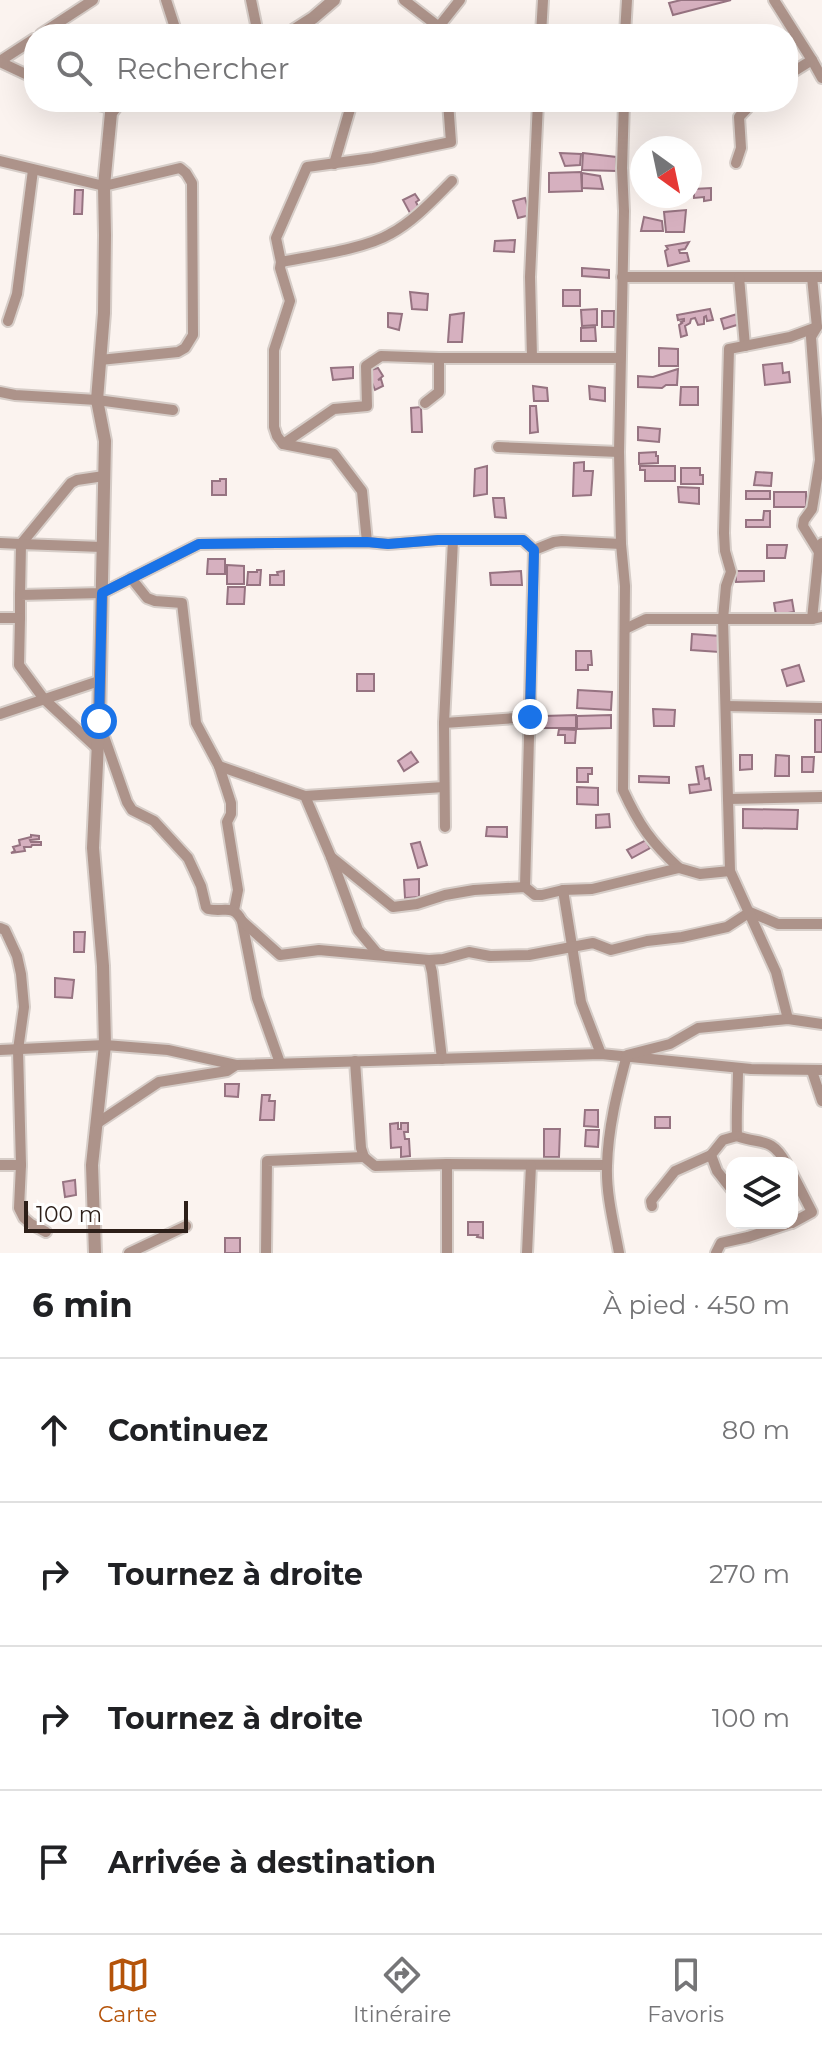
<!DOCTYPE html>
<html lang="fr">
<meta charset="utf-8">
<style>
body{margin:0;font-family:Montserrat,sans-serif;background:#f2f2f2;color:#202124}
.controls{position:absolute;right:24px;bottom:24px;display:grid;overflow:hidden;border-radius:16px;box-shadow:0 8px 32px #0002}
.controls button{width:72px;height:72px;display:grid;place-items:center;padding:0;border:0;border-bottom:2px solid #e0e0e0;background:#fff;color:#202124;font:40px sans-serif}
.compass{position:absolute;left:630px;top:136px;width:72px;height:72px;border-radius:50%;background:#fff;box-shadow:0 8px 32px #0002;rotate:147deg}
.scale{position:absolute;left:24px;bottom:20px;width:164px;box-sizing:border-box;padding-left:8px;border:4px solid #2d1f19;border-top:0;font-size:22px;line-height:28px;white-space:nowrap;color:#2d1f19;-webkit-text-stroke:6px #fff;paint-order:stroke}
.stop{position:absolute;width:24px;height:24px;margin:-18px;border:6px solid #1a73e8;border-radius:50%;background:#fff}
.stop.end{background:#1a73e8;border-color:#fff;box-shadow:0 2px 8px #0008}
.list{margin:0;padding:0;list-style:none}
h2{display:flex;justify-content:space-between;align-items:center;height:104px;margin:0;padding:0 32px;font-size:34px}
h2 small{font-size:26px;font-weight:400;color:#757577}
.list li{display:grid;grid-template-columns:52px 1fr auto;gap:24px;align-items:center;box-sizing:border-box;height:144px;padding:0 32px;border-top:2px solid #e0e0e0}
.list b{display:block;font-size:30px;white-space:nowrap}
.list em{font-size:26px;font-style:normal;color:#757577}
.icon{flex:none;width:44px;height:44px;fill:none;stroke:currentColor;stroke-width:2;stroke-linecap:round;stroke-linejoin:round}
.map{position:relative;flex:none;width:822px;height:1253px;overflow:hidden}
.search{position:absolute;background:#fff;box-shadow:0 8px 32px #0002;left:24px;right:24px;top:24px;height:88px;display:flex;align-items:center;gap:20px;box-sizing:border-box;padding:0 28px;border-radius:32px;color:#757577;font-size:30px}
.sheet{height:680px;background:#fff}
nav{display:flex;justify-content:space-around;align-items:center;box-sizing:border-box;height:112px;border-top:2px solid #e0e0e0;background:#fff;font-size:22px;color:#757577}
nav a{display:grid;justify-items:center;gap:4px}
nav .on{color:#b45309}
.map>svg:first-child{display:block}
.building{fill:#d6b0bf;stroke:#967381;stroke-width:2}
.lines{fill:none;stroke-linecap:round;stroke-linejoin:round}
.minor-casing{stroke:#d6cdc8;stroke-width:14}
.tertiary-casing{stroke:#d6cdc8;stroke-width:16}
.minor{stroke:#ad938a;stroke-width:10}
.tertiary{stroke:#ad938a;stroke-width:12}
.route{stroke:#1a73e8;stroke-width:10}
</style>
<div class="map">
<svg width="822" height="1253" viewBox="0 0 822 1253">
<rect width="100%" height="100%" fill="#fbf3ef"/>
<g class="building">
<polygon points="681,0 731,0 673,15 669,3"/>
<polygon points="560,153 581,154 580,165 565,166"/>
<polygon points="583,153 616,157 616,171 582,170"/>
<polygon points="581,172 582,191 549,192 549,173"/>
<polygon points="582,173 600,176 603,189 582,188"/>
<polygon points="711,188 711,200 704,201 704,197 694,198 694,189"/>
<polygon points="75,190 83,190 82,214 74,214"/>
<polygon points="415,194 419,200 416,202 419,208 410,213 403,200"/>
<polygon points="525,198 530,215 518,218 513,201"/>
<polygon points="686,210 684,232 666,232 664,212"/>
<polygon points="644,217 662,221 663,231 641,231"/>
<polygon points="515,240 514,252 494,251 495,241"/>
<polygon points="689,242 685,249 679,250 680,253 687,253 689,261 668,266 665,251 668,249 666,246"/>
<polygon points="582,268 609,270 609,278 582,276"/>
<rect x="563" y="290" width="17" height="16"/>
<polygon points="410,292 428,294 427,310 412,309"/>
<polygon points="597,309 597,325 582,326 581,310"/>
<polygon points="710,309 713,320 707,321 706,316 704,317 704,324 698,325 695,318 691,319 690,323 685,326 687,335 681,337 679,325 682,323 681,322 684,321 684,319 678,320 677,315"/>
<rect x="602" y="311" width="12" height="16"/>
<polygon points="388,313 402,314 399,330 388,327"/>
<polygon points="464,313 462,342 448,342 450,315"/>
<polygon points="737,314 740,324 724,329 721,319"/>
<polygon points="595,327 596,341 581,341 581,328"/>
<polygon points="659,348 678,349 678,366 659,366"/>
<polygon points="782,363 783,373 789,372 790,382 765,385 763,365"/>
<polygon points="353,367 353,378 333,380 331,368"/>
<polygon points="378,368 383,376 378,380 381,379 383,386 375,390 367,371"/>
<polygon points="678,369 677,385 666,385 662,388 638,387 638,376 653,377"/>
<polygon points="533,386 547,388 548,401 534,401"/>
<polygon points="589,386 605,388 605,401 590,399"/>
<polygon points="681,387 698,387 698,405 680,405"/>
<polygon points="530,406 536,406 538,432 530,433"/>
<polygon points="421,407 422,432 412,432 411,408"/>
<polygon points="638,427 660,429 659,442 638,440"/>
<polygon points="656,452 656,456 658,456 658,463 639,464 639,453"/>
<polygon points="584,462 584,471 593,471 591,495 573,496 574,463"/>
<polygon points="487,466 487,494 474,496 475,469"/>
<polygon points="640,466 675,466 675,481 645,481 645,470 640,470"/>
<polygon points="681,468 700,468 700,475 703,475 703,484 681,484"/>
<polygon points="756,472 772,473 771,486 754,485"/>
<polygon points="220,479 226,479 226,495 212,495 212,481 220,481"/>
<polygon points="678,487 699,488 699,504 679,502"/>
<rect x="746" y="491" width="24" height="8"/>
<rect x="774" y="492" width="32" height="15"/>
<polygon points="493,498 504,498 506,518 495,517"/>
<polygon points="764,511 770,511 770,527 746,527 746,520 763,520"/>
<polygon points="767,545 787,545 785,558 767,558"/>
<polygon points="208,559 225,559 225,574 207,574"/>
<polygon points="227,565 244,566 244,584 227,584"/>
<polygon points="257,570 261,570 260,585 247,585 248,572 257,572"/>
<polygon points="284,571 284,585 270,585 270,575 278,575 277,572"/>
<polygon points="521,571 522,585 491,585 490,573"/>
<polygon points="736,571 764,571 764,581 736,582"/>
<polygon points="228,587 245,587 244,604 227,604"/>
<polygon points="792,600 794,612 776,615 774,603"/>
<polygon points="692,634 720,636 719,652 691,650"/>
<polygon points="576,651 591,651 592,665 588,665 588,670 576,670"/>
<polygon points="799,665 804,681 787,686 782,670"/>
<rect x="357" y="674" width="17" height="17"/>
<polygon points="578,690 612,692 611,710 577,708"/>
<polygon points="653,709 675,710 674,726 654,726"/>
<polygon points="576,715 576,728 544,728 544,716"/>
<polygon points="611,715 611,728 577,729 577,716"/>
<rect x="815" y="720" width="7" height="32"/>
<polygon points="559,729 576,730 575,743 565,743 565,735 558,735"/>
<polygon points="411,752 418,762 404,771 398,761"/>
<polygon points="740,755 752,755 752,769 740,770"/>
<polygon points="776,755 789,756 789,776 775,776"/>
<polygon points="802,757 814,757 813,772 802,772"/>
<polygon points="703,766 705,779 709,778 711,790 690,793 689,785 699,784 696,767"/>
<polygon points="577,768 592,768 592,774 588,774 588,782 577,782"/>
<polygon points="639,776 669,777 669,783 639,782"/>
<polygon points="577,787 598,788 598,805 577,804"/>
<polygon points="743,809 798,810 797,829 743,828"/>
<polygon points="609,814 610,827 596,828 596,815"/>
<polygon points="487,827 507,827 507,837 486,836"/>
<polygon points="31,835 39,836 39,839 30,840 31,842 41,842 41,845 32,845 31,847 24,847 25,851 11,853 15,851 13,847 20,845 19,840 31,837"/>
<polygon points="646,840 650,848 632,858 627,850"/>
<polygon points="420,842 427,865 418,868 411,844"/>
<polygon points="419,879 419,897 405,898 404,880"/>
<polygon points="74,932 85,932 84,952 74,952"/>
<polygon points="55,978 74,980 72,998 55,997"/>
<polygon points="225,1084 239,1084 238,1097 225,1096"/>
<polygon points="262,1095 270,1095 269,1101 275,1101 274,1120 260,1120"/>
<polygon points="585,1110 598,1110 598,1127 584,1126"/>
<rect x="655" y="1117" width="15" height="11"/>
<polygon points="398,1123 398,1129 401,1129 401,1123 408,1123 408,1132 404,1132 405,1139 409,1139 410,1156 401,1157 401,1147 391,1148 390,1124"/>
<polygon points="544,1129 560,1129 559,1157 544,1157"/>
<polygon points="586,1130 599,1130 598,1147 585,1146"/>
<polygon points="75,1180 76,1195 65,1197 63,1182"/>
<polygon points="468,1222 483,1222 483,1238 477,1237 478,1235 468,1235"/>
<rect x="225" y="1238" width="15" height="15"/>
</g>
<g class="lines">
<defs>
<g id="minor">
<polyline points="166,0 177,34"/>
<polyline points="251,0 258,34"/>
<polyline points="404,0 439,27 440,34"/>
<polyline points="774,0 812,60 788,75"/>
<polyline points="41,34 93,0"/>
<polyline points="433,34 460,0"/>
<polyline points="541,34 543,0"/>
<polyline points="625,34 627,0"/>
<polyline points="812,60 822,78"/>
<polyline points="0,61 34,39"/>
<polyline points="0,62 34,78"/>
<polyline points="88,102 114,109"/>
<path d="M 624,102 L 622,168 L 624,211 L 619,452 L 621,544 L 625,586 L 623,790 C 639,825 651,842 679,868"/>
<polyline points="0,161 104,186 180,168 186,173 192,183 193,335 185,348 178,352 100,360"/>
<polyline points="736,163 741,148 739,117 753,102"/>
<polyline points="334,164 352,102"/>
<path d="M 281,262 C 311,256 365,249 390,234 C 414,221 433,200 452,181"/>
<polyline points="622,277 822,277"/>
<polyline points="739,277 745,346"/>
<polyline points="812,277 817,327 811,337 820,460 812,509 804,520 803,526 819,552"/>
<polyline points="8,321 17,294 33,170"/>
<polyline points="532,358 530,277 538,102"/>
<polyline points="0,392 15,395 97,400 173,410"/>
<polyline points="425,403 439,392 439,358"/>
<polyline points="283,444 334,409 367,406 366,366 381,356 439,358 620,358"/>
<polyline points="498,447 619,452"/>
<polyline points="367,542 362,491 334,454 283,444 277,436 274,427 274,350 290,301 280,268 281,262 276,238 307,167 373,158 451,142 448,102"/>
<polyline points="0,543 21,544 71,483 77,480 104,476"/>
<polyline points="534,550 554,542 562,541 621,544"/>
<polyline points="131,578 147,598 155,601 182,603 196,723 219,766 231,803 231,814 227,822 238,890 234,910"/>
<polyline points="20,595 21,544 102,547"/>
<polyline points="0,618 20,618 20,595 102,593 199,544 367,542 388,544 438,540 523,540 534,550 525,887"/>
<polyline points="20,618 19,665 44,699 97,748"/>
<polyline points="812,619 819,552 822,543"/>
<polyline points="625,629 646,619 812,619 822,617"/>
<polyline points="726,706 822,708"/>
<polyline points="0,714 99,681"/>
<polyline points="444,723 530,717"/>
<path d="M 100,725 L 127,802 L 132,810 L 154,821 L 188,858 L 201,886 L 206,907 L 208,909 C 224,913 233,903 242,921 L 257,998 L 280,1063"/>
<polyline points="219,766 305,796 331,857 358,930 377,953 382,955"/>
<polyline points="305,796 444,787"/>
<polyline points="728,799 822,797"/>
<polyline points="445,827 444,723 453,540"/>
<polyline points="331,857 393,907 417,904 445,895 474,890 525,887 535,895 542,895 563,890 592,889 679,868 700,874 730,871"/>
<polyline points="563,890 581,1002 601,1054"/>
<polyline points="242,921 280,955 319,950 429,960 443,959 469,952 490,956 529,955 593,943 611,950 647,941 682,937 727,927 750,912 778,924 822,924"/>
<polyline points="0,928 5,930 17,956 21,974 24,1007 18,1050 21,1165 19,1208 24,1218 31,1224 46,1232"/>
<polyline points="429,960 432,972 442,1059"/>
<polyline points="788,1019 776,972 730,871 723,619 726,586 731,572 725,551 724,533 729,349 790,337 817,327"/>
<polyline points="0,1050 105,1045 168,1050 236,1065 601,1054 751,1069 822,1070"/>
<polyline points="355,1061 361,1148 364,1157 375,1166 447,1164 607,1165"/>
<path d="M 738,1068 C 738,1091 736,1113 737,1136 C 761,1145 771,1136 786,1163"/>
<polyline points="812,1071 822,1101"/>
<polyline points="96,1124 159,1082 227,1071 236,1065"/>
<polyline points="447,1164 447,1253"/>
<polyline points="0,1165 21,1165"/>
<polyline points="792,1173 812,1212 792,1223"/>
<polyline points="732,1190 717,1171 711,1155 723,1140 737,1136"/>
<polyline points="652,1206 651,1201 675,1171 711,1155"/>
<polyline points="129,1253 186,1226"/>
<polyline points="266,1253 267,1161 364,1157"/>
<polyline points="527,1253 531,1165"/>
<path d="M 619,1253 C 614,1225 606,1195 607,1166 C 608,1128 617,1092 627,1055 L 670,1044 L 698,1028 L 788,1019 L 822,1024"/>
<polyline points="716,1253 721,1243 748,1237 791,1223"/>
</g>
<g id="tertiary">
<polyline points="288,34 313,18 334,0"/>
<polyline points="95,1253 92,1165 105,1045 103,966 93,848 99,721 105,441 97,400 104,313 105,235 104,186 111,113 119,102"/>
</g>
</defs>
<use href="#minor" class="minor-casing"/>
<use href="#tertiary" class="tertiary-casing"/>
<use href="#minor" class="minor"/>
<use href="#tertiary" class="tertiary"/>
</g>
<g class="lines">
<polyline class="route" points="99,721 102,593 199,544 367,542 388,544 438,540 523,540 534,550 530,717"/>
</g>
</svg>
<div class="controls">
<button><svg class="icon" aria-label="layers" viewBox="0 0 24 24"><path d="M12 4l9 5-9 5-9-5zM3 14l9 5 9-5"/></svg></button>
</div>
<svg class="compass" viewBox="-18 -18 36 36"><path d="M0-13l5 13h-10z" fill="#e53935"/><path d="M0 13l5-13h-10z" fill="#757577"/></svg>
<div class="scale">100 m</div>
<div class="stop" style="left:99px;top:721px"></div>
<div class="stop end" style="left:530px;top:717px"></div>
<div class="search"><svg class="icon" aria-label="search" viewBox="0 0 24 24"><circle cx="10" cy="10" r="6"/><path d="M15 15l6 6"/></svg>Rechercher</div>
</div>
<section class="sheet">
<h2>6 min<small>À pied · 450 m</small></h2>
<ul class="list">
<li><svg class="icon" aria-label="ahead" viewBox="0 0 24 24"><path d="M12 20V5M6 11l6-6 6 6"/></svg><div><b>Continuez</b></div><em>80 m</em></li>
<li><svg class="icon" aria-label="right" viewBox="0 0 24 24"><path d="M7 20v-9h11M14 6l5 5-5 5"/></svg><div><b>Tournez à droite</b></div><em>270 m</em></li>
<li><svg class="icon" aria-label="right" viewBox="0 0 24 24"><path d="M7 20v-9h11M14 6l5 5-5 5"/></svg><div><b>Tournez à droite</b></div><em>100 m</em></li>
<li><svg class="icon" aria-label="arrive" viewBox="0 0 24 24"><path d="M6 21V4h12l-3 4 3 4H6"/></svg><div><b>Arrivée à destination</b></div></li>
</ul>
</section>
<nav>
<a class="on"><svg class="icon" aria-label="map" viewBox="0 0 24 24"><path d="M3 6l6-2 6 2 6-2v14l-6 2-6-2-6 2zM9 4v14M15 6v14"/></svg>Carte</a>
<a><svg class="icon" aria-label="directions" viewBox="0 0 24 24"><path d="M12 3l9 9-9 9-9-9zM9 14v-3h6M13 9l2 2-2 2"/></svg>Itinéraire</a>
<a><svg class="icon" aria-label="saved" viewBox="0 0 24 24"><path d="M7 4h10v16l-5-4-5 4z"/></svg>Favoris</a>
</nav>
